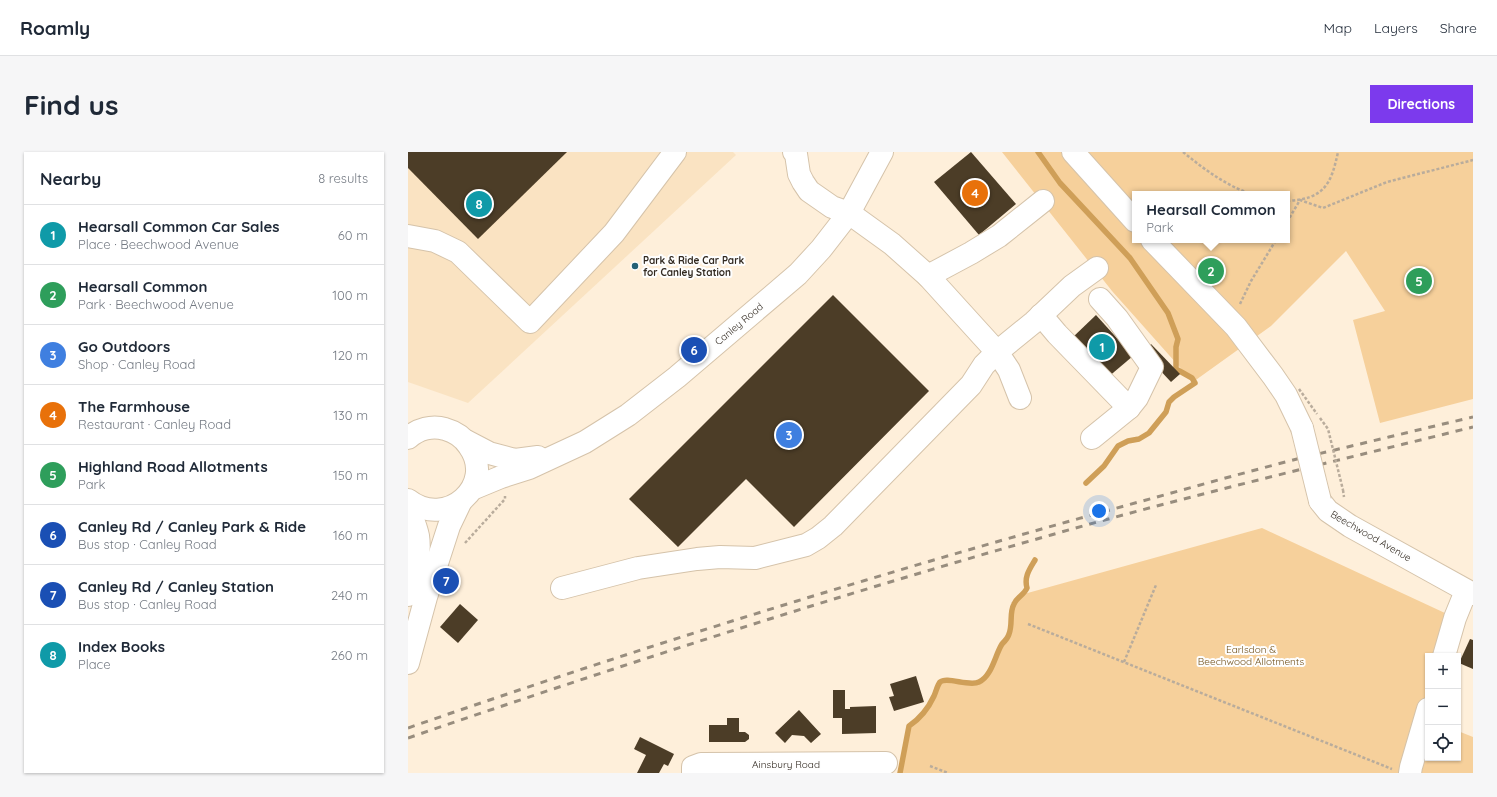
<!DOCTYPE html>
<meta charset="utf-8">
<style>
body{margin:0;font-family:Quicksand,sans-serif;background:#f6f6f7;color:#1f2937}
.controls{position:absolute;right:12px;bottom:12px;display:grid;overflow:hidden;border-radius:0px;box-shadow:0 1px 3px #0004}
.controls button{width:36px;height:36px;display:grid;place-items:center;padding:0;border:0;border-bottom:1px solid #e0e1e3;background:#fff;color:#1f2937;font:20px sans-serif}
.you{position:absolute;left:691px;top:359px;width:14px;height:14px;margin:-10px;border:3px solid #fff;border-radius:50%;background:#1a73e8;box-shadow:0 0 0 6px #1a73e833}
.badge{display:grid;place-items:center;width:26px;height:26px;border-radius:50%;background:#7c3aed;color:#fff;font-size:13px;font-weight:700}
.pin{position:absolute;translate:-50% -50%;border:2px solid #fff;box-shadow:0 1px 4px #0006}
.popup{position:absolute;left:724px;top:39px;width:158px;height:52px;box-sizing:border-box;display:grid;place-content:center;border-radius:0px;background:#fff;filter:drop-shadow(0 1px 3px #0005);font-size:13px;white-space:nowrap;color:#747a83}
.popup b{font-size:15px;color:#1f2937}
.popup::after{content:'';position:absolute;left:50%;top:100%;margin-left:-8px;border:8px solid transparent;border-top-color:#fff}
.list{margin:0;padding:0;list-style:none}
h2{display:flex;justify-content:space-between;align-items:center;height:52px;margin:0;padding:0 16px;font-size:17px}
h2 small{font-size:13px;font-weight:400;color:#747a83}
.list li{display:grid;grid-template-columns:26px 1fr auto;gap:12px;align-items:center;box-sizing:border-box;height:60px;padding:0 16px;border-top:1px solid #e0e1e3}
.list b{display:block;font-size:15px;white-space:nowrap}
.list p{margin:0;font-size:13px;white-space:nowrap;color:#747a83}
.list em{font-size:13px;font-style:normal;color:#747a83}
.icon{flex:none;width:22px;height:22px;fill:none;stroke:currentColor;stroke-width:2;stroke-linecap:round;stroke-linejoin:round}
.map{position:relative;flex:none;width:1065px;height:621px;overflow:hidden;border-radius:0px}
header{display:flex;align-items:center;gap:24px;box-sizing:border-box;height:56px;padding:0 20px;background:#fff;border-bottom:1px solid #e0e1e3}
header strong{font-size:19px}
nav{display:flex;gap:22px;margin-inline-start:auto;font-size:14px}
.intro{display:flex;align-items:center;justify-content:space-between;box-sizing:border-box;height:96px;padding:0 24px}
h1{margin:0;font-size:28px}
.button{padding:10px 18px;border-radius:0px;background:#7c3aed;color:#fff;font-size:14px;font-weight:700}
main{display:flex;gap:24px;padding:0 24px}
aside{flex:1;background:#fff;border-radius:0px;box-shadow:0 1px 3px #0004}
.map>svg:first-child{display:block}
.built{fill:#fae3c2}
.green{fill:#f6d09b;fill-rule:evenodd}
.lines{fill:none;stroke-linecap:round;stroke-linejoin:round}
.stream{stroke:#cf9f58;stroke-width:5.5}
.building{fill:#4c3d27}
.minor-casing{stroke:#d5c3aa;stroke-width:24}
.path{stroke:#b9ac9c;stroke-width:2.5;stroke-dasharray:3 2;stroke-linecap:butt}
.minor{stroke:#fff;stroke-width:22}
.rail{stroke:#988d7e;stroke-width:3;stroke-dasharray:7 7;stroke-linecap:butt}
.minor-bridge-casing{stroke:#d5c3aa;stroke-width:24;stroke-linecap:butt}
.path-bridge{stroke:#b9ac9c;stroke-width:2.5;stroke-dasharray:3 2;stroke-linecap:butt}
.minor-bridge{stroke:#fff;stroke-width:22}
.poi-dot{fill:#226077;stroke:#fefefe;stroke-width:1.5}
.labels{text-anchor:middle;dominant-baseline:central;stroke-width:4;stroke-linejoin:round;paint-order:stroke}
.poi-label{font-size:10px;font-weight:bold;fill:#312920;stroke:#fefefe;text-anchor:start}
.street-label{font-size:10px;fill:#312920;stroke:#fefefe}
.park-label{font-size:10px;fill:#71501a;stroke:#fefefe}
</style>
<header>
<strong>Roamly</strong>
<nav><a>Map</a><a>Layers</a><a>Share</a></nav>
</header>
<div class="intro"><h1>Find us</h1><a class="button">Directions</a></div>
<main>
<aside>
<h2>Nearby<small>8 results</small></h2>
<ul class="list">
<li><span class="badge" style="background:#0f9aa8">1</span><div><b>Hearsall Common Car Sales</b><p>Place · Beechwood Avenue</p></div><em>60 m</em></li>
<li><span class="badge" style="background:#2e9e5b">2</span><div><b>Hearsall Common</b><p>Park · Beechwood Avenue</p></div><em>100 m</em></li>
<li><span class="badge" style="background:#3f7fe0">3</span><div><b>Go Outdoors</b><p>Shop · Canley Road</p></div><em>120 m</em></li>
<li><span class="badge" style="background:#e8710a">4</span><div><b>The Farmhouse</b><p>Restaurant · Canley Road</p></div><em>130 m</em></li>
<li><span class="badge" style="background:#2e9e5b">5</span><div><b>Highland Road Allotments</b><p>Park</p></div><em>150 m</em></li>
<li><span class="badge" style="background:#1a4fb4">6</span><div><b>Canley Rd / Canley Park &amp; Ride</b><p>Bus stop · Canley Road</p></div><em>160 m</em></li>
<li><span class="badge" style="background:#1a4fb4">7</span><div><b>Canley Rd / Canley Station</b><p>Bus stop · Canley Road</p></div><em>240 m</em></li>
<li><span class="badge" style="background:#0f9aa8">8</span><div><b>Index Books</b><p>Place</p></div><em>260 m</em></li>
</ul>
</aside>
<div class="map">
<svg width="1065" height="621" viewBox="0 0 1065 621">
<rect width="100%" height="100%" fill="#feefda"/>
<polygon class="built" points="0,0 325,0 328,3 60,251 0,230"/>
<g class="green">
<path d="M 594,0 L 1065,0 L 1065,247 L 972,271 L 945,168 L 977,159 L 938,99 L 863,174 L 785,230 L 704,139 ZM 727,42 L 879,42 L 879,88 L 727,88 Z"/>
<path d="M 854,376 L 1052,468 L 1041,504 L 1020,504 L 1020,606 L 1050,606 L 1050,579 L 1065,585 L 1065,621 L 492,621 L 501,574 C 513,566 520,557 526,544 C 529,540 529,533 533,530 C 542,522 564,540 577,526 C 583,520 585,510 589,502 C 592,495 597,490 601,483 C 609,467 596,456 616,442 Z"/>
</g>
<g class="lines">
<g class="stream">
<polyline points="630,0 652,31 722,106 760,161 770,187 768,195 768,217 784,226 787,231 766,245 761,250 758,260 741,281 731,287 720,289 710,294 696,314 678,331"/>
<path d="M 492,621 L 501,574 C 513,566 520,557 526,544 C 528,540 529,534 532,530 C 539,524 561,535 571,530 C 584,524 587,503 594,492 C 597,489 600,486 601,482 C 605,472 601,461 606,452 C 609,445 616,443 619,436 C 616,425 621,418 627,408"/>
</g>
</g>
<g class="building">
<polygon points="0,0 159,0 70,87 0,16"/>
<polygon points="563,0 608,52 571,83 526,30"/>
<polygon points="425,143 521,239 386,375 338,327 270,395 221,347"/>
<polygon points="688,163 725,204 699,226 664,186"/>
<polygon points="743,192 772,222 763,230 735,200"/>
<polygon points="52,452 70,468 50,491 32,475"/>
<polygon points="1062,487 1065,488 1065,517 1051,511"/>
<polygon points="508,524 516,550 486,559 481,545 486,544 482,532"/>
<polygon points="425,538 437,538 437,557 442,557 442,555 468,554 468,581 434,582 434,566 425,566"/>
<polygon points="391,558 413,582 403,591 396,584 384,583 377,591 367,581"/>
<polygon points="319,566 331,566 331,580 337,580 341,583 341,587 337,590 301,590 301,573 319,573"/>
<polygon points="232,585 266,602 260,614 256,612 251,621 229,621 238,603 226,597"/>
</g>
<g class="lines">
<defs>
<g id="minor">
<polyline points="386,0 388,2 391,22 395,30 401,39 424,55 441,61 484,92 520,124 589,200 601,218 612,246"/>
<polyline points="665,0 727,69"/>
<polyline points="0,84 27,89 50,100 122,170 206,81 267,0"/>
<polyline points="744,88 828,175 865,224 878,243 894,276"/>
<polyline points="520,124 563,101 591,84 635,49"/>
<polyline points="633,163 649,182 721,256"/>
<path d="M 0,286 C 10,277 24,273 37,277 C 48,280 55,285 61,294 C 89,333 38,378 0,348"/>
<polyline points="684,286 721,256 729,246 744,215 709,166 692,147"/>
<polyline points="58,289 81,301 107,308 130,305"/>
<polyline points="64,337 93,325 121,316 177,290 220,263 269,225 390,122 413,97 441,61 474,0"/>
<polyline points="912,349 920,359 942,374 1065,442"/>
<path d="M 0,354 C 3,363 8,374 10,384 C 13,404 7,425 0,443"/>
<polyline points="154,436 230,416 289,407 312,405 347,406 398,393 410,386 425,374 563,233 576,213 589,200 626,170 664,134 689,116"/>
<polyline points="1036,504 1047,466 1058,439"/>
<polyline points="0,511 18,445 41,374 52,351"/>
<polyline points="285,621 285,615 293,612 478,611"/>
<polyline points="1002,621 1003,615 1020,557"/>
</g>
</defs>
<use href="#minor" class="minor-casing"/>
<g class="path">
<path d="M 775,0 C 796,17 817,33 843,42"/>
<path d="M 879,49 C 916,47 923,33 930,0"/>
<polyline points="879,70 892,48 915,56 979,30 1065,8"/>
<polyline points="832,152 843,129 868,88"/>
<polyline points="935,338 936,345"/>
<polyline points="57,391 97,347 97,344"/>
<polyline points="620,472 984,617"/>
<polyline points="716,510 748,433"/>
<polyline points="522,614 540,621"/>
</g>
<use href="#minor" class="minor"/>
<g class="rail">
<path d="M 0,576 C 230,496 463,424 698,359 C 764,341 830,322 897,305 C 953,292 1009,278 1065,265"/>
<path d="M 0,586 C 213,513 427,444 643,383 C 783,343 924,310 1065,275"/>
</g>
<defs>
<polyline id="minor-bridge" points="894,276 912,349"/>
</defs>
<use href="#minor-bridge" class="minor-bridge-casing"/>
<g class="path-bridge">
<polyline points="891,237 909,262"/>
<polyline points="912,266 920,277 935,338"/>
</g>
<use href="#minor-bridge" class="minor-bridge"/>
</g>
<circle class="poi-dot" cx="227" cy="114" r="4"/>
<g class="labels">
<g class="poi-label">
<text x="235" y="108">Park &amp; Ride Car Park<tspan x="235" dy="12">for Canley Station</tspan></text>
</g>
<g class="street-label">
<text transform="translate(331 172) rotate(-40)">Canley Road</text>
<text transform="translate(963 384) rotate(30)">Beechwood Avenue</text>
<text x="378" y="612">Ainsbury Road</text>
</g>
<g class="park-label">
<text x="843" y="497">Earlsdon &amp;<tspan x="843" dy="12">Beechwood Allotments</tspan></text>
</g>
</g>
</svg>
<div class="controls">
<button>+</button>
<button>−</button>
<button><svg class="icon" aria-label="locate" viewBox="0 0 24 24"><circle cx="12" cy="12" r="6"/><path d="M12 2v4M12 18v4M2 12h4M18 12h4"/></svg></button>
</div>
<div class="you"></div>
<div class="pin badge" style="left:694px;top:195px;background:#0f9aa8">1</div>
<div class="pin badge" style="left:803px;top:119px;background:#2e9e5b">2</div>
<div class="popup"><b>Hearsall Common</b>Park</div>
<div class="pin badge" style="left:381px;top:283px;background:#3f7fe0">3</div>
<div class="pin badge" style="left:567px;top:41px;background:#e8710a">4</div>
<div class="pin badge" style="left:1011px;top:129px;background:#2e9e5b">5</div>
<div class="pin badge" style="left:286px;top:198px;background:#1a4fb4">6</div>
<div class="pin badge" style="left:38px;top:429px;background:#1a4fb4">7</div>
<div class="pin badge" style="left:71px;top:52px;background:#0f9aa8">8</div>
</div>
</main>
